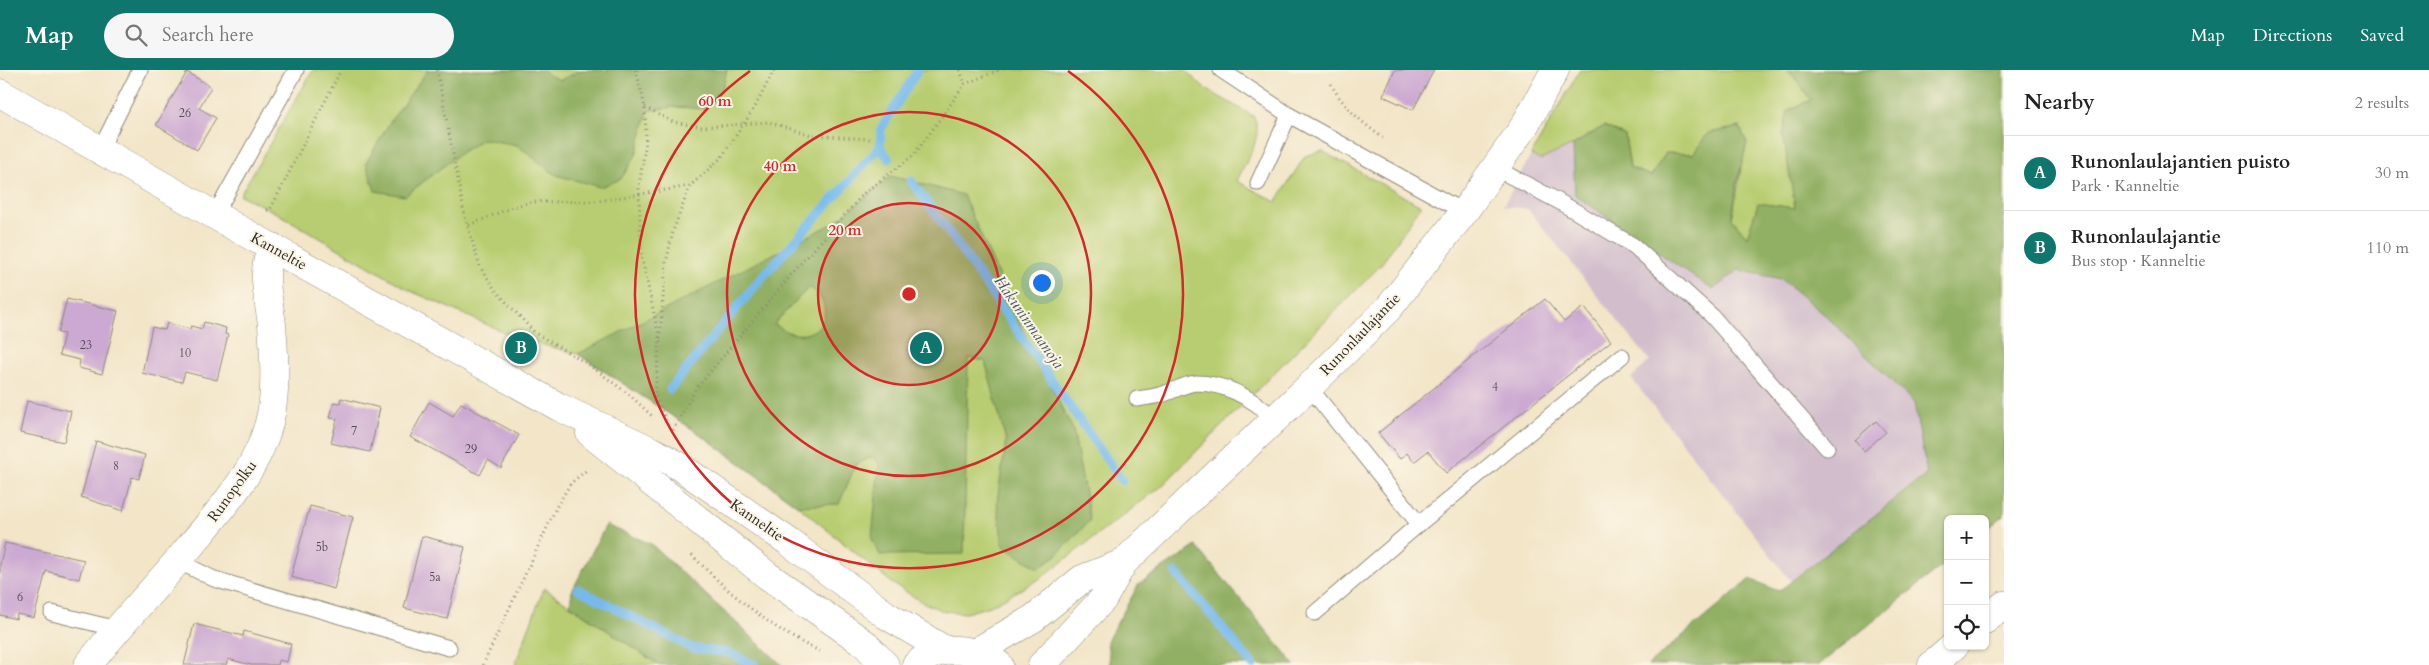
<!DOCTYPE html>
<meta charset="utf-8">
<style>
body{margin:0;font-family:Cardo,serif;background:#f6f6f6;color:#222}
.controls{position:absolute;right:15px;bottom:15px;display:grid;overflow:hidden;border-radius:8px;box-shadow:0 1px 4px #0004}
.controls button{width:45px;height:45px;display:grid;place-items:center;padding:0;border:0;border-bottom:1px solid #e0e0e0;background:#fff;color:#222;font:25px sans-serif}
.you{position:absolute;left:1041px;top:212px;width:18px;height:18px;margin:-12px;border:4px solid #fff;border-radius:50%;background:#1a73e8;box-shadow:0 0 0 8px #1a73e833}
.badge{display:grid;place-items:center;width:32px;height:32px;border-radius:50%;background:#0f766e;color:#fff;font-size:16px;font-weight:700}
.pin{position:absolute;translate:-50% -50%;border:2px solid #fff;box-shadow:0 1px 5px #0006}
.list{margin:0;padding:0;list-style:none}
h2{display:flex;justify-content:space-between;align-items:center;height:65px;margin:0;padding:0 20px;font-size:21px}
h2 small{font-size:16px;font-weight:400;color:#767676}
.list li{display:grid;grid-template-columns:32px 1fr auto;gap:15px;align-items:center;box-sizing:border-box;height:75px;padding:0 20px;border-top:1px solid #e0e0e0}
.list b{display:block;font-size:19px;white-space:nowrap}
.list p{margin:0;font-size:16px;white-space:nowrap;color:#767676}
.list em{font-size:16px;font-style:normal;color:#767676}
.icon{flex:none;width:28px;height:28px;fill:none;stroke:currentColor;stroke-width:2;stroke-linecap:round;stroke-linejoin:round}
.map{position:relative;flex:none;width:2004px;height:595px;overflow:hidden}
header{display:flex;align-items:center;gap:30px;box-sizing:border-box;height:70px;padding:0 25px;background:#0f766e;color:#fff}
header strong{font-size:24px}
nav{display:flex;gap:28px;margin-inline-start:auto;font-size:18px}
.search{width:350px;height:45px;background:#f6f6f6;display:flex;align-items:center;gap:12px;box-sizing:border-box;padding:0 18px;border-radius:28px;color:#767676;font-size:19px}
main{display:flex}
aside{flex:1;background:#fff}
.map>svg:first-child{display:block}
.industrial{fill:#d1bdcc}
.green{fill:#b8cd71;stroke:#727c4e}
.forest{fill:#92b063;stroke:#5e6e47;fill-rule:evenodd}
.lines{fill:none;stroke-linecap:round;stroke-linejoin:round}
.stream{stroke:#76baec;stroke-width:9}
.building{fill:#cca9d2}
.lane-casing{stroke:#8e887a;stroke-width:17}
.street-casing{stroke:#8e887a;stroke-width:29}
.secondary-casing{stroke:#8e887a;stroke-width:29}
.highway-casing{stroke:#8e887a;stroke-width:29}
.path{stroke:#8e887a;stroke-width:3;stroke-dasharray:1 4;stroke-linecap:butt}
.lane{stroke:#fff;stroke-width:15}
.street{stroke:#fff;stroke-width:28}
.secondary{stroke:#fff;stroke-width:28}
.highway{stroke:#fff;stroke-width:28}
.ring{fill:none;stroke:#d62828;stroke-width:2.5}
.labels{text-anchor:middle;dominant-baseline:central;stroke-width:4;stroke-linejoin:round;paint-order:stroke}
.number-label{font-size:12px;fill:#534a55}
.street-label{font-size:15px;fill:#2b2b2b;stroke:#fcf5e5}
.water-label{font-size:16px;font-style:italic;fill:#425665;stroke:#fcf5e5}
.centre{fill:#d62828;stroke:#fcf5e5;stroke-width:2.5}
.ring-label{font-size:15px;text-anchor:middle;font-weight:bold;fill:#d62828;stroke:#fcf5e5;stroke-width:4;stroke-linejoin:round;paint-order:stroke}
</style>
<header>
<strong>Map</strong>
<div class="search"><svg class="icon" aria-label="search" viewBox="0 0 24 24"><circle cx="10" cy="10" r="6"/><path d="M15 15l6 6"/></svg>Search here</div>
<nav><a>Map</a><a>Directions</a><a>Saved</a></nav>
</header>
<main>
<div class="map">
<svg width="2004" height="595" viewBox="0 0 2004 595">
<rect width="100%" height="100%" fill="#fcf5e5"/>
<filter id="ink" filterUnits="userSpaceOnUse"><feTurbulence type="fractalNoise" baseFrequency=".02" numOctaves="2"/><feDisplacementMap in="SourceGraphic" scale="10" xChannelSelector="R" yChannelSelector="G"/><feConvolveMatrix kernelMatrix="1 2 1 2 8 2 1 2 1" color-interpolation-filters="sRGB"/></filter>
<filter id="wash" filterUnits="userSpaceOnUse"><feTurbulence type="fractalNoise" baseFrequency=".0096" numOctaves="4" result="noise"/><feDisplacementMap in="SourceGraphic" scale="20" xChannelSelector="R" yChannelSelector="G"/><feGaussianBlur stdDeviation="1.12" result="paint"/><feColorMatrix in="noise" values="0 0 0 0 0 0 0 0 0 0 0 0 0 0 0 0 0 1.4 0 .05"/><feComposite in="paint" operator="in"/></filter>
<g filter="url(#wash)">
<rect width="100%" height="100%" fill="#f2e5c8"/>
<polygon class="industrial" points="1573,75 1575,125 1713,220 1738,200 1780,209 1825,245 1914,333 1927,404 1791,511 1631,308 1650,291 1528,139 1503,136 1531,85 1540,90"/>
<g class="green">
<path d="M 313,0 L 1185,0 L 1204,18 L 1253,46 C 1266,65 1244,94 1237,111 L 1276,132 L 1305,86 L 1322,81 L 1421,136 L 1380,196 L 1162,416 L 1038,510 L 990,536 L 966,543 L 943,541 L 922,532 L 892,513 L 798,436 L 703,366 L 578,284 L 517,268 L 411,221 L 277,143 L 240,125 Z"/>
<polygon points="1580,0 2004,0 1793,122 1795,138 1747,167 1732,149 1741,99 1693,84 1666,83 1651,106 1630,98 1625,66 1604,56 1573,75 1540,90 1531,85"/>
<polygon points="544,518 659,595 515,595"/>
</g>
<g class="forest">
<polygon points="428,0 545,0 547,4 560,10 582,0 727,0 722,19 705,39 673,37 648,41 636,85 621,109 600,117 556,105 517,75 483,69 463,81 405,126 375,121 366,93 390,52"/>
<polygon points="1789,0 2004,0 2004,445 1985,461 1985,449 1948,449 1948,491 1819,595 1648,595 1750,509 1779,521 1927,404 1914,333 1825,245 1781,209 1738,200 1713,220 1575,125 1573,75 1604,56 1625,66 1630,98 1651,106 1666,83 1693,84 1708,63 1740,57 1747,73 1737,113 1732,149 1747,167 1758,133 1795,138 1783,64 1788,40 1811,30"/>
<path d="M 891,106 L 963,125 L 1024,263 L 1073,360 L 1090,450 L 1057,485 L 1038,498 L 1003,476 L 997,432 L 1006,371 L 985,291 L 968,288 L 964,484 L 880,485 L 872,469 L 879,393 L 872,387 L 856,394 L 839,434 L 798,436 L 703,366 L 578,284 L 834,153 ZM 809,217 C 840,236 821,274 788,262 C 783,260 779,257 774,254 Z"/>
<polygon points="606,455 651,474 782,595 659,595 570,535 572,521"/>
<polygon points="1196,476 1295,595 1110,595 1107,571 1139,514"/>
</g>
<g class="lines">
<g class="stream">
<polyline points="889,89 880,77 881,59 918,0"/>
<polyline points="911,111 951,165 1122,411"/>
<polyline points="670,319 764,205 880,77"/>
<polyline points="1176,503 1253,595"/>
<polyline points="578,519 692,578 729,583 755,595"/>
</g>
</g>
<g id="blocks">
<g class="building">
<polygon points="1395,0 1434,0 1413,40 1383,26"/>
<polygon points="187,2 211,17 199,38 216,48 197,80 156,55"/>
<polygon points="67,229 118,241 102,304 79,298 80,290 59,285 64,264 58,263"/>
<polygon points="1545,229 1564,252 1584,237 1611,271 1446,403 1428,381 1414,392 1407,383 1400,389 1378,363"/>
<polygon points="204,252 226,258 225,264 228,265 217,310 185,302 182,312 142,303 152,257 165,260 167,253 190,259 191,256 202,259"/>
<polygon points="341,328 380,338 370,382 331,373 337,349 330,348 334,332 340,333"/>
<polygon points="27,331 71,341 64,372 20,363"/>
<polygon points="429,332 453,346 461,333 519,365 501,398 488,390 480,405 410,367"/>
<polygon points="1876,351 1886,362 1864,381 1855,370"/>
<polygon points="96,371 145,385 139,409 132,407 123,441 81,427"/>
<polygon points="310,436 353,447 334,519 291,507"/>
<polygon points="422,466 465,477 447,549 404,538"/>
<polygon points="5,473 84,490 79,509 46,501 34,548 17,544 16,549 0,545 0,494"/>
<polygon points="194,554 243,566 244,561 291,574 287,592 279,590 278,595 251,595 228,589 226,595 184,595"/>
</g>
</g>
</g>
<g filter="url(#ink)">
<use href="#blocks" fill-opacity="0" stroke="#8e887a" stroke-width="1"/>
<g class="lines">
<defs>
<g id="lane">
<polyline points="1221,0 1289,45 1464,142"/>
<polyline points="100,80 140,0"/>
<polyline points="1495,98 1558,131 1634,176 1712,246 1827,378"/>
<polyline points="1258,113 1289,45"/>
<polyline points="214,146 296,0"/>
<polyline points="1309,317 1419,454 1622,286"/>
<path d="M 1137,329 C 1144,328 1152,327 1160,325 C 1172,322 1184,314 1196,313 C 1227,313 1253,329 1275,349"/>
<polyline points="178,491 214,509 449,578"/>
<polyline points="52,543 117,559"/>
<polyline points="1315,543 1419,454"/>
</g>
<g id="street">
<polyline points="976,582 1034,548 1082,509 1123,493"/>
<path d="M 88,595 C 121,553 158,515 192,474 C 228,431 267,389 273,331 C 276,307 274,280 272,255 C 269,229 260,203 272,177"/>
<polyline points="1042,595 1103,529 1123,493 1309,317 1388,239 1464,142 1525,55 1555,0"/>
</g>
<g id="secondary">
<polyline points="0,23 244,162 559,337 654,382 679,396 789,472 886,545 945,580"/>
<polyline points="590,363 768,506 864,573 885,595"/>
<path d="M 916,595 C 940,573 974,577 999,595"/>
</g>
<g id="highway">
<polyline points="1985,550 2004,535"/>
<polyline points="1932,595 1954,576"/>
</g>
</defs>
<use href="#lane" class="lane-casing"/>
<use href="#street" class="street-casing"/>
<use href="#secondary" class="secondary-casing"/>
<use href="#highway" class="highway-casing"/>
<g class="path">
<polyline points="437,0 465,147 480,197 496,221 535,263 588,294 631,326 654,348"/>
<polyline points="636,0 645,37 646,71 639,116 641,183 660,272"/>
<polyline points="960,0 965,14"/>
<path d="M 1331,14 C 1343,37 1363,53 1383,68"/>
<polyline points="645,37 673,52 702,57 769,52 811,65 870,69"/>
<polyline points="267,140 270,140 341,0"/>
<polyline points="469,155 513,137 531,132 598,131 690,116 721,88 755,37 774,0"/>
<polyline points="668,355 655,325 666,193 673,161 690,116"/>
<polyline points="673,360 695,320 790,206 865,122 914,85 965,14 999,0"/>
<path d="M 692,485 C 725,520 776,563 820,581"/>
<polyline points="483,595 557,436 571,413 588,399"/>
</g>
<use href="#lane" class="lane"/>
<use href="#street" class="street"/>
<use href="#secondary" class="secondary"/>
<use href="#highway" class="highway"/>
</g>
</g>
<circle cx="909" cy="224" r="91" fill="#d62828" fill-opacity=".12"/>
<g class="ring">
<circle cx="909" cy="224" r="91"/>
<circle cx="909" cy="224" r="182"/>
<path d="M1068 1A274 274 0 1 1 750 1"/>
</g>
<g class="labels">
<g class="number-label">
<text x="185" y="43">26</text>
<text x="86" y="275">23</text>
<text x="185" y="283">10</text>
<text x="1495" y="317">4</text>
<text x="354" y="361">7</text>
<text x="471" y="379">29</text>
<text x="116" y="396">8</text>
<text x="322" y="477">5b</text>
<text x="435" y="507">5a</text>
<text x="20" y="527">6</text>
</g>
<g class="street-label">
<text transform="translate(279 181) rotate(29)">Kanneltie</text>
<text transform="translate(1360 264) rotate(-46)">Runonlaulajantie</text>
<text transform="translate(232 421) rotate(-54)">Runopolku</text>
<text transform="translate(757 450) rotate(35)">Kanneltie</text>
</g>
<g class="water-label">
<text transform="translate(1029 252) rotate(55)">Hakuninmaanoja</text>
</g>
</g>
<circle cx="909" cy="224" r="8" class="centre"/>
<g class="ring-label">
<text x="715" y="36">60 m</text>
<text x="780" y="101">40 m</text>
<text x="845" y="165">20 m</text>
</g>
</svg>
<div class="controls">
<button>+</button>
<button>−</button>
<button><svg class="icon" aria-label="locate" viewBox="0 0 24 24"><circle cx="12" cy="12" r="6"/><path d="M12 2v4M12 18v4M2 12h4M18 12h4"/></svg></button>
</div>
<div class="you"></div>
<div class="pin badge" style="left:926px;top:278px">A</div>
<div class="pin badge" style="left:521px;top:278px">B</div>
</div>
<aside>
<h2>Nearby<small>2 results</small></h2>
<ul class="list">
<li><span class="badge">A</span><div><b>Runonlaulajantien puisto</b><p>Park · Kanneltie</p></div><em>30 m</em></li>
<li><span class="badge">B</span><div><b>Runonlaulajantie</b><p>Bus stop · Kanneltie</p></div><em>110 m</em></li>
</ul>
</aside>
</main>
